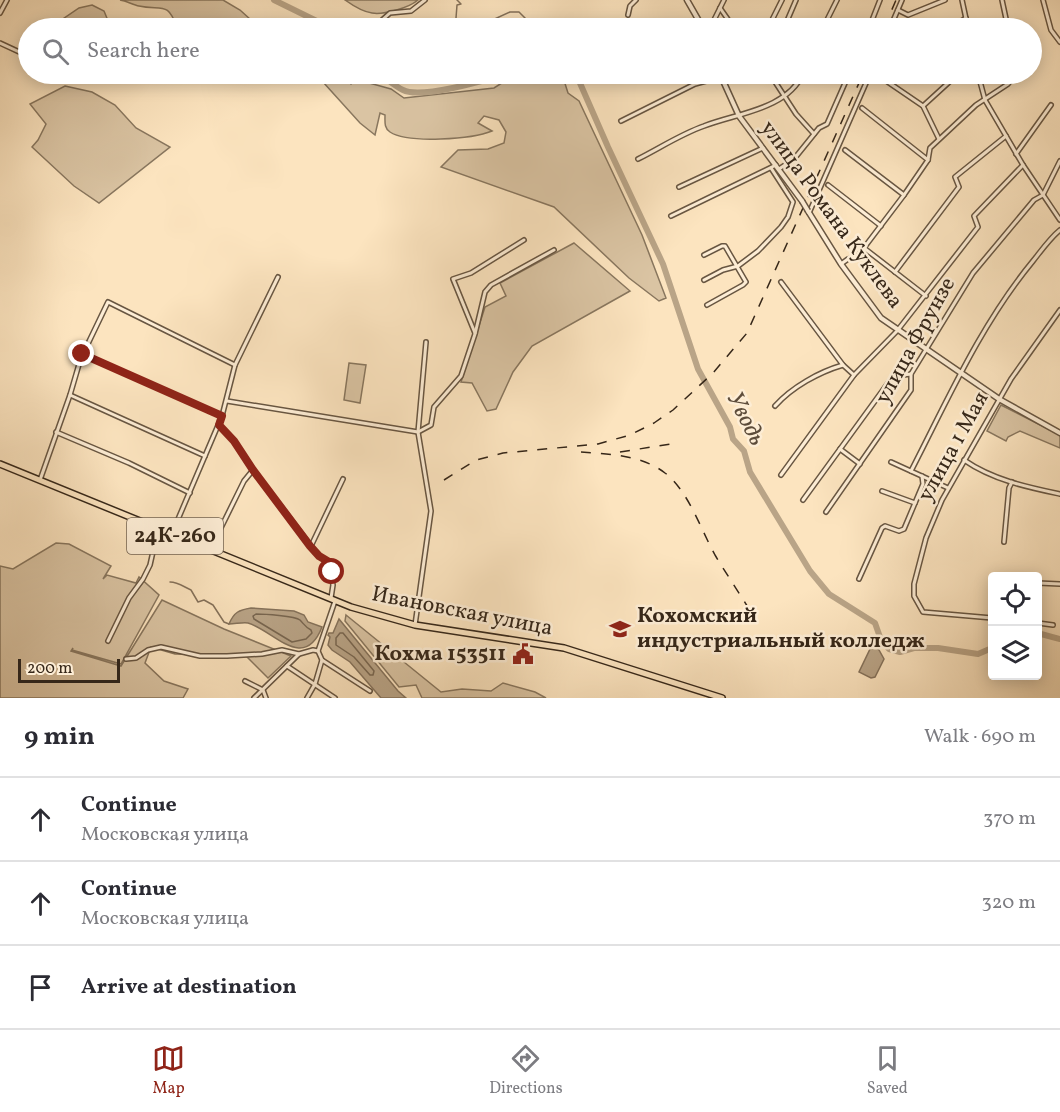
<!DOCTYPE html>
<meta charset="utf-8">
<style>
body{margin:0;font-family:Vollkorn,serif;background:#f7f7f7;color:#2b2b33}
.controls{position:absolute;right:18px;bottom:18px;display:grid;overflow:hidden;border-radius:6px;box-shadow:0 3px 15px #0003}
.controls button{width:54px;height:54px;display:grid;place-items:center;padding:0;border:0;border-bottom:2px solid #e1e1e2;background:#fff;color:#2b2b33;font:30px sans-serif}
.scale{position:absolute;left:18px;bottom:15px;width:102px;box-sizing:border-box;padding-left:6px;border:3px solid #362719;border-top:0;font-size:16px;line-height:21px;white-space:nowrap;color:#362719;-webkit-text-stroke:4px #fdedd5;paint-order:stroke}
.stop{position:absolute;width:18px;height:18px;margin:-14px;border:4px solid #8f2418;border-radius:50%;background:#fff}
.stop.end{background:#8f2418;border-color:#fff;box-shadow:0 2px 6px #0008}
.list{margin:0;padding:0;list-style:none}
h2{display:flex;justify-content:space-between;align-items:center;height:78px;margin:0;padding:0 24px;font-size:26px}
h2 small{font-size:20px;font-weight:400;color:#7c7c81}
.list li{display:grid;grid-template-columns:39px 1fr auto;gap:18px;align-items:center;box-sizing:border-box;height:84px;padding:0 24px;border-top:2px solid #e1e1e2}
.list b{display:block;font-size:22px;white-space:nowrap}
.list p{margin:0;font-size:20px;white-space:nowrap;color:#7c7c81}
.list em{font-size:20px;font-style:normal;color:#7c7c81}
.icon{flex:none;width:33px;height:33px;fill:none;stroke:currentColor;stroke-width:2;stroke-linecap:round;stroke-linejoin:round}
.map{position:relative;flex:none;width:1060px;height:698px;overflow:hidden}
.search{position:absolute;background:#fff;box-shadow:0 3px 15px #0003;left:18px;right:18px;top:18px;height:66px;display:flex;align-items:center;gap:15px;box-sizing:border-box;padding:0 21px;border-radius:33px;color:#7c7c81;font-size:22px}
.sheet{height:330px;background:#fff}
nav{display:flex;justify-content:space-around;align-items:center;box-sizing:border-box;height:84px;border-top:2px solid #e1e1e2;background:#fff;font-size:16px;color:#7c7c81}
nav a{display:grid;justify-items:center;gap:3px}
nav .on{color:#8f2418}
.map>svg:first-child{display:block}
.green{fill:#dac4a3;stroke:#88765e;stroke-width:1.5}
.water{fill:#b9a487;stroke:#85725b;stroke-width:1.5}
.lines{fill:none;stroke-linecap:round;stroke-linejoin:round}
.shore{stroke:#786650;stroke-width:1.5}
.stream{stroke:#85725b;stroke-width:1.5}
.river{stroke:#b9a487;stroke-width:6}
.minor-casing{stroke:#685642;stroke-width:6}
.tertiary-casing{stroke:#685642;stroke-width:7}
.primary-casing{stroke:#362719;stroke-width:8}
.minor{stroke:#fdedd5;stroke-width:3}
.tertiary{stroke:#fdedd5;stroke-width:4}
.primary{stroke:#fce4bf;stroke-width:5}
.rail{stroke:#362719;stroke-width:1.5;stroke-dasharray:10 10;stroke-linecap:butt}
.tertiary-bridge-casing{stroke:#685642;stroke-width:7;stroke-linecap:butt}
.tertiary-bridge{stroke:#fdedd5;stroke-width:4}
.route{stroke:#8f2418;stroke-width:8}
.labels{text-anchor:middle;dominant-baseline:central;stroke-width:5;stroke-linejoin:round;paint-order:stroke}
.shield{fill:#fdedd5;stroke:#726251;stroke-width:1.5}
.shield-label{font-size:21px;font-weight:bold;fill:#362719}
.street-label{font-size:22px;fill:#362719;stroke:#fdedd5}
.poi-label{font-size:22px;font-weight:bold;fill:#362719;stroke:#fdedd5;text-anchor:start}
.water-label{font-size:24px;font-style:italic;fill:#5d4c3a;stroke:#fdedd5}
</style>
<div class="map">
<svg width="1060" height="698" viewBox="0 0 1060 698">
<rect width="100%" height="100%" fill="#fce4bf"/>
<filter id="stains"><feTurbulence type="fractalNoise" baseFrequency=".00333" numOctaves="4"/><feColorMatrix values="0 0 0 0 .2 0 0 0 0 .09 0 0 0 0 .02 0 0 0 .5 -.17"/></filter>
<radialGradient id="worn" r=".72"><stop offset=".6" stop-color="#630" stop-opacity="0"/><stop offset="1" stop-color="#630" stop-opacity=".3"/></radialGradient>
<g class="green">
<path d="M 120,0 L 223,0 L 240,10 L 260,28 L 177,28 C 168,0 161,11 139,6 C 133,5 127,1 120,0 Z"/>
<path d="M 345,0 L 418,0 C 409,8 383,15 372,13 C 363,12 352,5 345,0 Z"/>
<polygon points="92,5 104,11 111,28 60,28 60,21 79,8"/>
<path d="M 331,74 L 337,74 L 351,84 L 355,79 L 391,89 L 404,98 L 494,88 L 516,74 L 562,74 L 568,93 L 579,101 L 642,235 L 666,298 L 659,301 L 629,278 L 554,207 L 441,167 L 458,150 L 488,149 L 504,143 L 506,132 L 499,120 L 484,116 L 478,123 L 492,131 C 473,139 408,144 390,132 C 384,128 385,122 385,115 L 380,113 L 375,135 L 360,123 L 323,82 Z"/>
<polygon points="65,86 92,92 115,105 136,128 170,147 99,203 74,186 32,147 38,140 46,124 30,104"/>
<polygon points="574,243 630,291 532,346 513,372 496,409 487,411 472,383 461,382 485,307 506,296 500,283"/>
<polygon points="349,363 366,365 360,403 344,400"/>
<polygon points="1001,405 1060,435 1060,448 1020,431 1008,437 1006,441 987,431"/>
<polygon points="56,543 69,544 111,566 103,579 107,575 136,583 139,577 159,595 121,664 72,650 73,648 71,651 121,666 162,600 224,629 291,656 268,678 245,655 175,654 151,647 145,663 164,681 188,689 183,698 0,698 0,566 13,569"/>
<polygon points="346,615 441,692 462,689 491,691 503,683 535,692 546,698 422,698 416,685 399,687 345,621"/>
</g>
<g class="water">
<path d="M 251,608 L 294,611 L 304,615 L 308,622 L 322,627 C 304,673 273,630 248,623 C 243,622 235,624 229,624 C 234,612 239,610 251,608 Z"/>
<polygon points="339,619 398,691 406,698 381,698 350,662 332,650 328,645 330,637 328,635 329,633 333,633"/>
<polygon points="872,645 879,650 884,659 875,677 871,678 859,672"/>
</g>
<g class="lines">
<g class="shore">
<path d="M 256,614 C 264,614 295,616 300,620 C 304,624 305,627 311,630 L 312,633 L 306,639 L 292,642 L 254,619 L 253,616 Z"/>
<polygon points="340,633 343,633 374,671 373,675 370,675 354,657 336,645 336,638"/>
</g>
<g class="stream">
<polyline points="457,0 461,4 457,5 456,18 454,24 481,20 488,22 510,12 519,12 526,19 526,28"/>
<path d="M 170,582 C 178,582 184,587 191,590 L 198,602 L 204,600 L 213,605 L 224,622 L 229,624"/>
</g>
<g class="river">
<polyline points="274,0 331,28"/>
<path d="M 380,74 C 387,79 395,86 403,90 C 420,99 485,81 504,74"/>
<polyline points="576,74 608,147 663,264 698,369 730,427 733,439 744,451 750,472 810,571 829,594 875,623 881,640 889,649 900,652 914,648 938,648 978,654 992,648"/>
<polyline points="1038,634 1041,634 1060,639"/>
</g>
<defs>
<g id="minor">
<polyline points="962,0 968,28"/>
<polyline points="1002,0 1008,28"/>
<polyline points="1043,0 1051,30 1060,42"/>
<polyline points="720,8 734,28"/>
<polyline points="898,10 908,15 945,0"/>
<polyline points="0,13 7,0"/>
<polyline points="628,15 630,6 636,0"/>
<polyline points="772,20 782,0"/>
<polyline points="373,28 390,13 411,11 425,0"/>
<polyline points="710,28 724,0"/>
<polyline points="784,28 796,0"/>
<polyline points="823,28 837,0"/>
<polyline points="869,28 880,0"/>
<polyline points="890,28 902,0"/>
<polyline points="950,28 966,18"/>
<polyline points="0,43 28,56"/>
<polyline points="770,74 796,114 814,134"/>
<polyline points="978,74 985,100 1023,165 1060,220"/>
<polyline points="879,76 923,106 939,139"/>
<polyline points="890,82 900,74"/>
<polyline points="923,106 958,74"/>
<polyline points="862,108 928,160"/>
<polyline points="621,121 695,84 721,77"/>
<polyline points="845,150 904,195"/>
<polyline points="1016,154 1051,105"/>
<path d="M 638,159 C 660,148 681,134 704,126 C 737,113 786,110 803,74"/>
<polyline points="779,169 794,159 819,128 827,124 849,74"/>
<polyline points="828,185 881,226"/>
<polyline points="679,187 763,148"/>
<polyline points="809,213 870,74"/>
<polyline points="671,216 776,165"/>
<polyline points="864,248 926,296"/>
<polyline points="704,255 722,246 725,246 746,282 743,285 707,305"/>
<polyline points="841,264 848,259 857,257 904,195 928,160 930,148 976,105 1008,84 1016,74"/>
<polyline points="895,272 959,187 955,177 1006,136"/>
<polyline points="704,280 723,270 738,266 758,251 781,227 788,217 793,202 771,168"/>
<polyline points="781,282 843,365"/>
<polyline points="475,333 453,279 471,273 524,240"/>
<polyline points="83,354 108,302 235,365"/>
<polyline points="70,395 205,456"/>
<polyline points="227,401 418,432 431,425 434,407 461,376 475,334 485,292 491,285 554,250"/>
<path d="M 775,406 C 792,387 819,372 843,365 L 854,375"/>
<polyline points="219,425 234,441 253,470 311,546 319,556 329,563 333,585 331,598"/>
<polyline points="56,432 129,463 190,493"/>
<polyline points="840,449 860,464"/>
<path d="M 964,460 C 993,480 1027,487 1060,494"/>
<polyline points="891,462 948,488"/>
<path d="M 911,471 C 948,399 981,324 1033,261 C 1041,251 1050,238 1060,230"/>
<polyline points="781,475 854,375 897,331 978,227 974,216 1023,165"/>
<polyline points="40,480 70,395 82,354 222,416"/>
<polyline points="882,491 915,503"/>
<polyline points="803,500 891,379 895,376 911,374"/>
<polyline points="826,512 911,390 911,374 973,273 1034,200 1043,195 1060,161"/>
<polyline points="1004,542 1009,488 1012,482"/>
<polyline points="311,546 343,479"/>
<polyline points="210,550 244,481 253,470"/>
<polyline points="859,579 882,528 885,526 899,531 904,529 923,484 922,476"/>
<polyline points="1038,583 1060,584"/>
<polyline points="992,618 923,612 914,596 914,584 926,538 942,500 1011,379 1060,310"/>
<polyline points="1038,623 1053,625"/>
<polyline points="415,625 431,511 418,432 426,342"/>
<polyline points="108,641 129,598 143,579 150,565 154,547 159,540 173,531 222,416 235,365 278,277"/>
<polyline points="126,659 136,658 148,650 161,647 200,656 227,656 262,654 282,650 299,654"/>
<polyline points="322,660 370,691"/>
<polyline points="287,666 335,698"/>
<polyline points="245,681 263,690 266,698"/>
<polyline points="254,698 299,654 313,650 318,651"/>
<polyline points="307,698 315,684 322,660 318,651 335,601"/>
</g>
<g id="tertiary">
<polyline points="687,0 703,28"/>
<polyline points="720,74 739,116 802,201"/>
<polyline points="808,211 841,264 881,318 999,399 1060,433"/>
</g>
<polyline id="primary" points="0,464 351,607 415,625 564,648 722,698"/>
</defs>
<use href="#minor" class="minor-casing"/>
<use href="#tertiary" class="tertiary-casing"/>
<use href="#primary" class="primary-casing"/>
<use href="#minor" class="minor"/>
<use href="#tertiary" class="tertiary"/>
<use href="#primary" class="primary"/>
<g class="rail">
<polyline points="884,28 896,0"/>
<path d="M 581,452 C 609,454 642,455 665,473 C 688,490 701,530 715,555 C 727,575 740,594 752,614"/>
<polyline points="620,452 677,443"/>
<polyline points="444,480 476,460 503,453 598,444 630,435 654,423 673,410 713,373 747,333 863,74"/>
</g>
<defs>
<polyline id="tertiary-bridge" points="802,201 808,211"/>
</defs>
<use href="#tertiary-bridge" class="tertiary-bridge-casing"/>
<use href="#tertiary-bridge" class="tertiary-bridge"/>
</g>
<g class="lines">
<polyline class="route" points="82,354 222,416 219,425 234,441 253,470 310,546 319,556 329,562 332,572"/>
</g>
<defs>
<symbol id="university-bare" viewBox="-9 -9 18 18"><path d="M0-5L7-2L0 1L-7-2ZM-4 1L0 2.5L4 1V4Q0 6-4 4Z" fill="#8f2418" stroke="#fdedd5" stroke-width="2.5" paint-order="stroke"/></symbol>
<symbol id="civic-bare" viewBox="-9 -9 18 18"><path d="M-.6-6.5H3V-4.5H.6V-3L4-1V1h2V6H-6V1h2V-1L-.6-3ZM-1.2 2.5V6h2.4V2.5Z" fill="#8f2418" stroke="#fdedd5" stroke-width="2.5" paint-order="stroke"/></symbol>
</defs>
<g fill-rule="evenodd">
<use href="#university-bare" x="605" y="614" width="30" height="30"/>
<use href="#civic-bare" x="508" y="639" width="30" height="30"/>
</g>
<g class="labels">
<rect class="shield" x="127" y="518" width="96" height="36" rx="4.5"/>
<g class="shield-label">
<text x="175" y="536">24К-260</text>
</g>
<g class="street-label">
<text transform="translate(831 215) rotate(54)">улица Романа Куклева</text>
<text transform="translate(916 341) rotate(-61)">улица Фрунзе</text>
<text transform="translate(954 447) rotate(-61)">улица 1 Мая</text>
<text transform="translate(462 612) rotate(11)">Ивановская улица</text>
</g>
<g class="poi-label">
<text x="637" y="616">Кохомский<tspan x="637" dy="25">индустриальный колледж</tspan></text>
<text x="506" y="654" text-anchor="end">Кохма 153511</text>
</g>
<g class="water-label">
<text transform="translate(745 419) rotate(63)">Уводь</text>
</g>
</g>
<rect width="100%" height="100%" filter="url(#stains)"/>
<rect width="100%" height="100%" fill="url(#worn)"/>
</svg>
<div class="controls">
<button><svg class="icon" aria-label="locate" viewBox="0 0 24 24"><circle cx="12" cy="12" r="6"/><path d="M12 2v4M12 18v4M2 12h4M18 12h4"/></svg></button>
<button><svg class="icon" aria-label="layers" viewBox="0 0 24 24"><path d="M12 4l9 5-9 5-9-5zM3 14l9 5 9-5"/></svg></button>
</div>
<div class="scale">200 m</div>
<div class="stop" style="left:332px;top:572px"></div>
<div class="stop end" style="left:82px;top:354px"></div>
<div class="search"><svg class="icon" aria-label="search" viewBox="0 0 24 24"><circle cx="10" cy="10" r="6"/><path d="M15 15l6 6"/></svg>Search here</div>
</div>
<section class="sheet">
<h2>9 min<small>Walk · 690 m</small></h2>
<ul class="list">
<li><svg class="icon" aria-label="ahead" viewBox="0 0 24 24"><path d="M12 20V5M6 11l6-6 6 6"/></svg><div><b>Continue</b><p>Московская улица</p></div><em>370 m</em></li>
<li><svg class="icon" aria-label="ahead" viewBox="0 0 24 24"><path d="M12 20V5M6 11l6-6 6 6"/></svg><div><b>Continue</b><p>Московская улица</p></div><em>320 m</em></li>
<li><svg class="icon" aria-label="arrive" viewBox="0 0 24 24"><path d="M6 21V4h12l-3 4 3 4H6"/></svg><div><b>Arrive at destination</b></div></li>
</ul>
</section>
<nav>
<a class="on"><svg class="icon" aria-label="map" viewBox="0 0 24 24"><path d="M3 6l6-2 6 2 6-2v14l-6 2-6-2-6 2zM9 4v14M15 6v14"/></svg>Map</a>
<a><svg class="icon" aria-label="directions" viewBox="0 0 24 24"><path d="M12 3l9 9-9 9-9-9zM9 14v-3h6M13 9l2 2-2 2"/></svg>Directions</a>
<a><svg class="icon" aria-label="saved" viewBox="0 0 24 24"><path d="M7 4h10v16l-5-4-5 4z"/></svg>Saved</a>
</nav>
